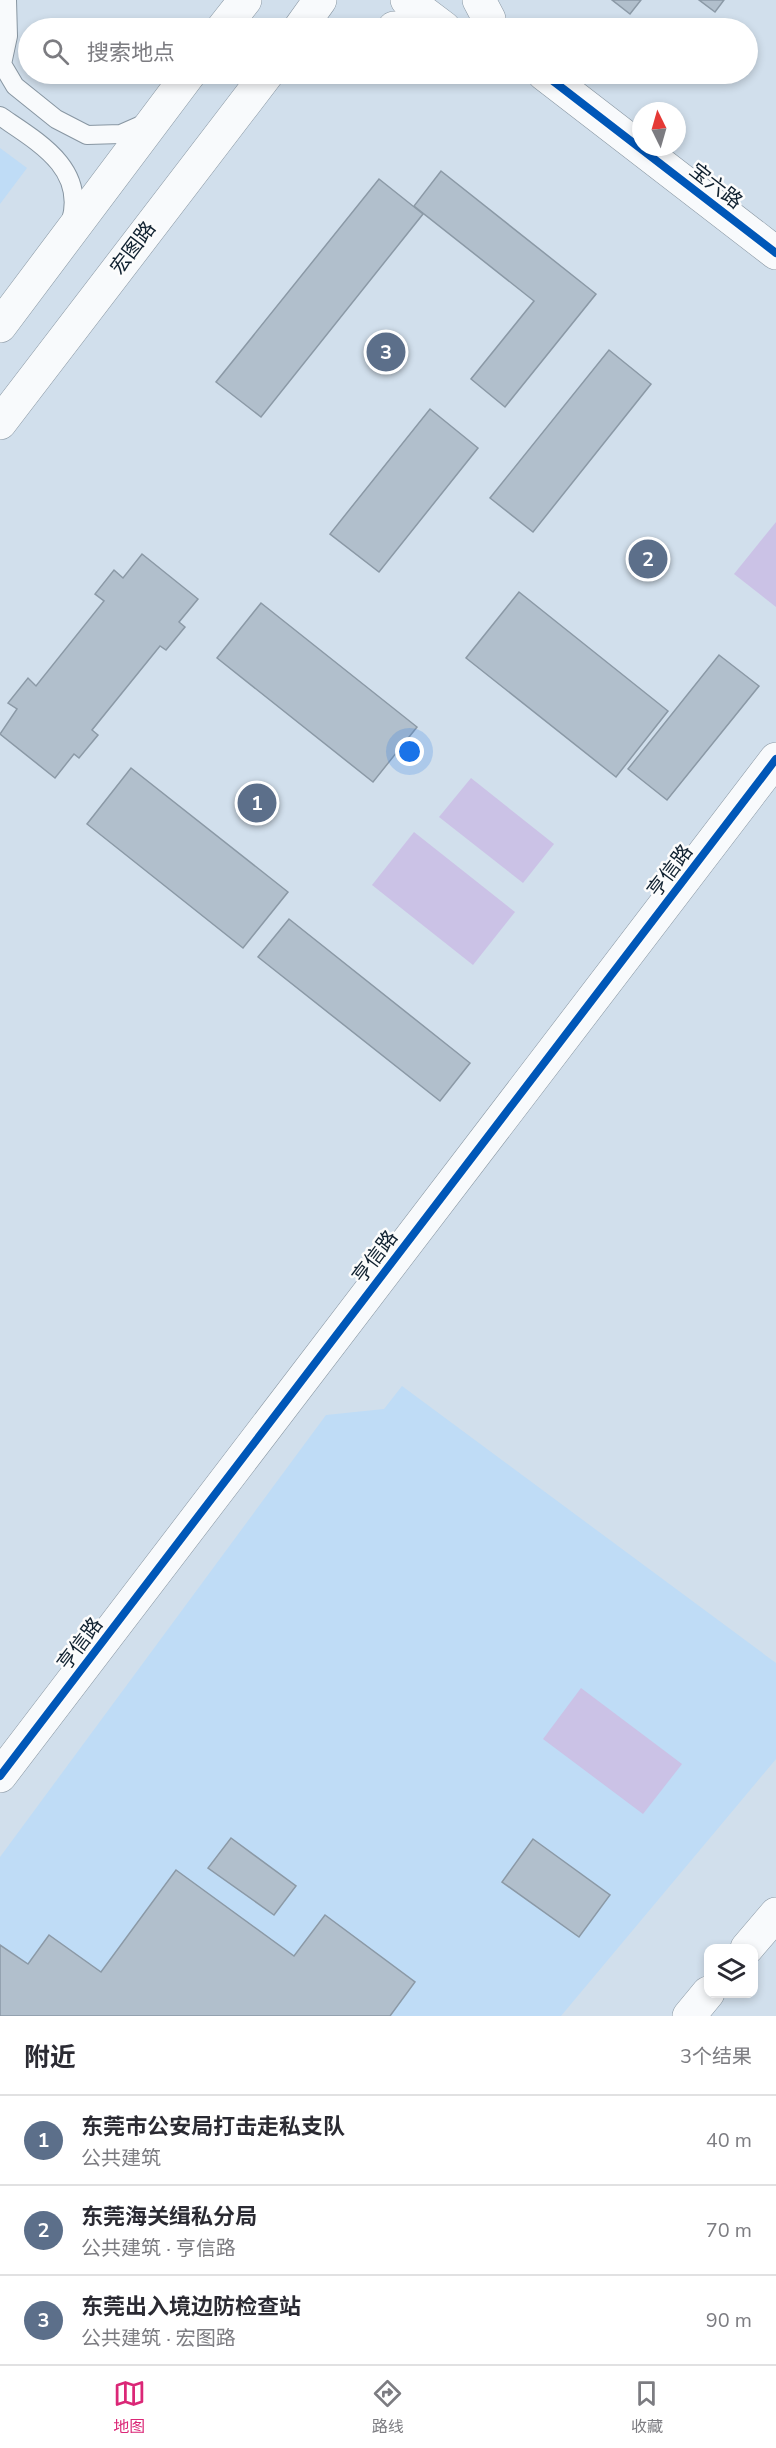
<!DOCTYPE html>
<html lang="zh">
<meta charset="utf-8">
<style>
body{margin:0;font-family:"Nunito Sans","Noto Sans SC",sans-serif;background:#f7f7f7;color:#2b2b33}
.controls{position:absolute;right:18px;bottom:18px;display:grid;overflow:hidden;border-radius:12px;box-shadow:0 3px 9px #0003}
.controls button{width:54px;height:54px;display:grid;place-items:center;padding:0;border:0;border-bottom:2px solid #e1e1e2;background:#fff;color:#2b2b33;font:30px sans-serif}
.compass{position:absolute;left:632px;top:102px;width:54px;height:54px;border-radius:50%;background:#fff;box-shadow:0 3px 9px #0003;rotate:355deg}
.you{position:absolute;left:410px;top:752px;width:21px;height:21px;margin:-15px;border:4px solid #fff;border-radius:50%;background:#1a73e8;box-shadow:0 0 0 9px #1a73e833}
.badge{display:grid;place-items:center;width:39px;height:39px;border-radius:50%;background:#db2777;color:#fff;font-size:20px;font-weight:700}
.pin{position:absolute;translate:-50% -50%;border:3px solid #fff;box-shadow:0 2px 6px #0006}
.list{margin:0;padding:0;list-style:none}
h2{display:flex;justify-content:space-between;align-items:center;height:78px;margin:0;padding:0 24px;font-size:26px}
h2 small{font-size:20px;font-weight:400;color:#7c7c81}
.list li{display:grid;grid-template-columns:39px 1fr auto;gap:18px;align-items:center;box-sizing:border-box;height:90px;padding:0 24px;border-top:2px solid #e1e1e2}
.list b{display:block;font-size:22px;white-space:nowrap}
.list p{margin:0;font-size:20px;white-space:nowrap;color:#7c7c81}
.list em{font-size:20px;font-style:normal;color:#7c7c81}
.icon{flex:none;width:33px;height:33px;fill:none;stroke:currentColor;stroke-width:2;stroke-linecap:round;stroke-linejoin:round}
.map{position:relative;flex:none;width:776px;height:2016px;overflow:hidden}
.search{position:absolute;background:#fff;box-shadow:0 3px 9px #0003;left:18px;right:18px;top:18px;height:66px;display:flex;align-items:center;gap:15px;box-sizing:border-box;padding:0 21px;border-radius:33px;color:#7c7c81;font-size:22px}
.sheet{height:348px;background:#fff}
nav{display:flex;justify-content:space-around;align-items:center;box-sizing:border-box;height:84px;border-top:2px solid #e1e1e2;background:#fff;font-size:16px;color:#7c7c81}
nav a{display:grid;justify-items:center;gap:3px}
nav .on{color:#db2777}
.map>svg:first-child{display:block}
.built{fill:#bfdcf6}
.green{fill:#cbc2e6}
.building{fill:#b1bfcc;stroke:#8b99a6;stroke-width:1.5}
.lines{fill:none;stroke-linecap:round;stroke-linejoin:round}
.lane-casing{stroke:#8896a2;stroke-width:20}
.street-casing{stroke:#8896a2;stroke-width:34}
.secondary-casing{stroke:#8896a2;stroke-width:34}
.lane{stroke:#f8fafc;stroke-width:18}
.street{stroke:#f8fafc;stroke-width:33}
.secondary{stroke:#f8fafc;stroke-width:33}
.cycleway-casing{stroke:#fcfcfc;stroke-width:11}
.cycleway{stroke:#0057b8;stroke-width:8}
.labels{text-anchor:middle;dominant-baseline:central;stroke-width:5;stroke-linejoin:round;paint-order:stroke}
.street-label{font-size:20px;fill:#0f202f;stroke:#fcfcfc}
</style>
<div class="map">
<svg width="776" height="2016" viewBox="0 0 776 2016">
<rect width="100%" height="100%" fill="#d1dfec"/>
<g class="built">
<polygon points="0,148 27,168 0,204"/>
<polygon points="402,1386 776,1663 776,1759 561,2016 0,2016 0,1857 326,1415 384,1409"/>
</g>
<g class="green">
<polygon points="776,522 776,607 734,574"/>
<polygon points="471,778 554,844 523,883 439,817"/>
<polygon points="414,832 515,912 473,965 372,885"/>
<polygon points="581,1688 682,1764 643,1814 543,1739"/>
</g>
<g class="building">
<polygon points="612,0 641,0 630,14"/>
<polygon points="699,0 724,0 715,12"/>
<polygon points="441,171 596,294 505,407 471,379 534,301 414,206"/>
<polygon points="379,179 423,214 261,417 216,382"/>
<polygon points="609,350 651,384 533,532 490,498"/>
<polygon points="430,409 478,448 379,572 330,534"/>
<polygon points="142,554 198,599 179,622 185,627 166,650 160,646 92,730 98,735 79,758 74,754 55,778 0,734 17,709 8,703 28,678 36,686 104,601 95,594 114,570 123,578"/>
<polygon points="519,592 668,711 616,777 466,658"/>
<polygon points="261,603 417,727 373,782 217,658"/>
<polygon points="719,655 759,686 667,800 628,769"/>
<polygon points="131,768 288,892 243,948 87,824"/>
<polygon points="289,919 470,1063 440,1101 258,957"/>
<polygon points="231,1838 296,1886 274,1915 208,1868"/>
<polygon points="533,1839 610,1895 579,1937 502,1882"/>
<polygon points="176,1870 294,1956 325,1915 415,1982 390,2016 0,2016 0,1945 28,1964 49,1935 101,1972"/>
</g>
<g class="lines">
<defs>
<g id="lane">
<polyline points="7,0 8,36 2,64 15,86 56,119 87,135 121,134 146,123"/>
<path d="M 0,116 C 38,142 86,168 71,221"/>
</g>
<g id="street">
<polyline points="407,0 444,28"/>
<polyline points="544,74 776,253"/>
<polyline points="0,1776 776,759"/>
<polyline points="747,1948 776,1914"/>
<polyline points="689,2016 708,1993"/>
</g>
<g id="secondary">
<polyline points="479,0 489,19"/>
<polyline points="223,28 245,0"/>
<polyline points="300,28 320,0"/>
<polyline points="394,28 421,28"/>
<polyline points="0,326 189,74"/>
<polyline points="0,423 267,74"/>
</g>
</defs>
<use href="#lane" class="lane-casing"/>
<use href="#street" class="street-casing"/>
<use href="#secondary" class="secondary-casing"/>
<use href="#lane" class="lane"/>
<use href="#street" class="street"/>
<use href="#secondary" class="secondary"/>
<defs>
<g id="cycleway">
<polyline points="544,74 776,253"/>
<polyline points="0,1776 776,759"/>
</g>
</defs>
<use href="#cycleway" class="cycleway-casing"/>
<use href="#cycleway" class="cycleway"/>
</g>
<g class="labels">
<g class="street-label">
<text transform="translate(716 186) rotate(38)">宝六路</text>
<text transform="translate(133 248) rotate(-53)">宏图路</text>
<text transform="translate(670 871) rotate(-53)">亨信路</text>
<text transform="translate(375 1257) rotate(-53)">亨信路</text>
<text transform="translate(80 1644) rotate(-53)">亨信路</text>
</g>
</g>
</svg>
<div class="controls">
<button><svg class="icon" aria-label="layers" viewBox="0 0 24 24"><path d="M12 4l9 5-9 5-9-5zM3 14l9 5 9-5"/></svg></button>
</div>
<svg class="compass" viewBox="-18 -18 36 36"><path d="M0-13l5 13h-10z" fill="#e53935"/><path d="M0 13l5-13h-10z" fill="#7c7c81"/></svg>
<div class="you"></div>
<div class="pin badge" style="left:257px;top:803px;background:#5c6f8a">1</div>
<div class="pin badge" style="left:648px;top:559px;background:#5c6f8a">2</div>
<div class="pin badge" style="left:386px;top:352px;background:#5c6f8a">3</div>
<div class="search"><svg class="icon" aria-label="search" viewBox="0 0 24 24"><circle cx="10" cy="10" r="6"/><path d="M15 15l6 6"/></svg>搜索地点</div>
</div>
<section class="sheet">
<h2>附近<small>3个结果</small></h2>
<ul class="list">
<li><span class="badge" style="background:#5c6f8a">1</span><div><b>东莞市公安局打击走私支队</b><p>公共建筑</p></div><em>40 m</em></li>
<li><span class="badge" style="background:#5c6f8a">2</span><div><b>东莞海关缉私分局</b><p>公共建筑 · 亨信路</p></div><em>70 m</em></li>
<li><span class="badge" style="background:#5c6f8a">3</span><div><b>东莞出入境边防检查站</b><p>公共建筑 · 宏图路</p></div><em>90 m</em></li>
</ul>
</section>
<nav>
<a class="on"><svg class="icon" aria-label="map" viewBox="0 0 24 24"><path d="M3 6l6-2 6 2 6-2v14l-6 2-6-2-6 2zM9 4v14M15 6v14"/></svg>地图</a>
<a><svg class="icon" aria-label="directions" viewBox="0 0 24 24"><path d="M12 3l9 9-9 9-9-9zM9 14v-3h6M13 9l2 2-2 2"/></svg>路线</a>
<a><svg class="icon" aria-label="saved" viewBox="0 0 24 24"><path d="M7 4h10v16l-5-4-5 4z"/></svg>收藏</a>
</nav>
